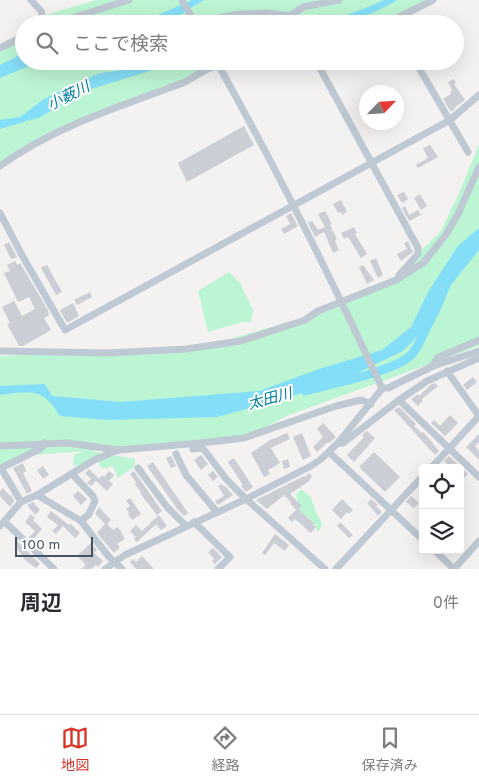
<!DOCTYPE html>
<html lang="ja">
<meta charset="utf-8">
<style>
body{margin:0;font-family:Overpass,"Noto Sans JP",sans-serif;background:#f7f7f7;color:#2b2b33}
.controls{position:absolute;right:15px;bottom:15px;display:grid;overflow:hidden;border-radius:5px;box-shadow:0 5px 20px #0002}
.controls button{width:45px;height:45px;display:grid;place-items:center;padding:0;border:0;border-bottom:1px solid #e1e1e2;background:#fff;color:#2b2b33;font:25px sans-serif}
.compass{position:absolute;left:359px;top:85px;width:45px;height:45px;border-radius:50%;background:#fff;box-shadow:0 5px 20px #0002;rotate:65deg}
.scale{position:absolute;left:15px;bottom:12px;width:78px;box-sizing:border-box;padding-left:5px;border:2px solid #475562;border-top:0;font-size:14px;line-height:18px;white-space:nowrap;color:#475562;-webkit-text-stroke:4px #fff;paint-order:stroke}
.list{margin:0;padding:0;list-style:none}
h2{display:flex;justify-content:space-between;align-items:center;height:65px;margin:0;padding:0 20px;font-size:21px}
h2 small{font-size:16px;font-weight:400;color:#7c7c81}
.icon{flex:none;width:28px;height:28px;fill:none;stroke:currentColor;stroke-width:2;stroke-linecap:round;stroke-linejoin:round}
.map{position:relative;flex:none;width:479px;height:569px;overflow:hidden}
.search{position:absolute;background:#fff;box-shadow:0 5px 20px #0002;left:15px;right:15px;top:15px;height:55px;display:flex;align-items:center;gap:12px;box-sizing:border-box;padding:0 18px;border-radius:28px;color:#7c7c81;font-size:19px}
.sheet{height:145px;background:#fff}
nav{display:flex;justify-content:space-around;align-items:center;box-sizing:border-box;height:70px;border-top:1px solid #e1e1e2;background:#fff;font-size:14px;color:#7c7c81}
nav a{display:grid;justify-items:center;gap:2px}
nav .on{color:#d93025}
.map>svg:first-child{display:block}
.green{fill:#bcf5d3}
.water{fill:#85def7}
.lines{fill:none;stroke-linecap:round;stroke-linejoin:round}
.river{stroke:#85def7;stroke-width:9}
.building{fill:#cbced4}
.minor{stroke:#bec9d3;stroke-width:7}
.labels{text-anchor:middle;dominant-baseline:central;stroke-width:4;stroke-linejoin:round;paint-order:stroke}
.water-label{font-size:15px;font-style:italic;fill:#0380a2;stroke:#fff}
</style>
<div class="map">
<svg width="479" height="569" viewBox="0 0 479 569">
<rect width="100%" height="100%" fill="#f4f1f1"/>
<g class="green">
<polygon points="96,0 180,0 194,24 32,24 42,16"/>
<polygon points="182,0 432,0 382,24 195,24"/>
<polygon points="24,30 24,61 234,61 80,121 0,165 0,48"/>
<polygon points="479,144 479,346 289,415 244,438 136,449 90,451 135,459 135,466 118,478 113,466 105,468 100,467 98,461 75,466 73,465 74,454 87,451 18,456 0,469 0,356 205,346 317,314 389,282 441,231 459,193"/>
<polygon points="229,272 240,283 253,310 251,322 242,322 208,332 198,291"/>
<path d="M 300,490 L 302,490 L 311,497 L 316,513 L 322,523 L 322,526 L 318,532 C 314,521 309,515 297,515 L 300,509 L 296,495 Z"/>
</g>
<g class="water">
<path d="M 192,0 L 205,0 C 190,6 178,20 162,23 C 155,25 146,24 138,24 Z"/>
<path d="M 384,0 L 397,0 C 360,22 341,24 298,24 C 331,22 355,13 384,0 Z"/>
<polygon points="24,53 24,61 41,61 0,78 0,65"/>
<polygon points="154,61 171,61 101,81 66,95 24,122 0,129 0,120 20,117 44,99 80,81 101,73 141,68"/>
<path d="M 479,228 L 479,250 L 451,285 L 438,316 L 403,351 L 355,374 L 293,396 L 217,417 L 108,420 L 60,416 C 43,387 30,391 0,395 L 0,386 L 45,384 L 52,396 L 121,402 L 259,391 L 319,369 L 382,350 L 411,327 L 428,292 L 458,246 Z"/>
</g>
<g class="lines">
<g class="river">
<polyline points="29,116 37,114 79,88 167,61"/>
<path d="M 305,391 C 329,384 399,371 413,353 C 420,344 425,329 431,319"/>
</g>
</g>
<g class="building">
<polygon points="454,79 456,83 454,84 465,100 454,108 455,109 451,112 443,99 451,94 450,92 452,90 448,82"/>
<polygon points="244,126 254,145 187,182 178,163"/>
<polygon points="430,145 438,157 418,168 416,165 428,158 423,148"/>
<polygon points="404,192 408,199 402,203 397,195"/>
<polygon points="420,194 427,206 421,210 414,198"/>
<polygon points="341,200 347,212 342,215 341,212 338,213 333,204"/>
<polygon points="405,206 409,215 418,210 421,215 409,221 402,208"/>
<polygon points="325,211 332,224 330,225 337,239 335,241 339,250 333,253 324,232 315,237 308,223 312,221 318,230 325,227 318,214"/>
<polygon points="291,213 298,226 284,234 281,229 290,224 286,216"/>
<polygon points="354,227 357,233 355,234 367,254 361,258 348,237 344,239 341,233"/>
<polygon points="408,241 413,252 401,261 397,254 407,249 404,243"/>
<polygon points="9,242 17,257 11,259 4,245"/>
<polygon points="376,258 383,275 378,278 370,261"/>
<polygon points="15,261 17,265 20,263 48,310 49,315 44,318 51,330 23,346 19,346 7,324 10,323 2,307 14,301 22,316 35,309 29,297 18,302 4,273 10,271 7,265"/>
<polygon points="47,265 62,292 56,295 41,268"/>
<polygon points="363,265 374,280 367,284 359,267"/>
<polygon points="90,292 92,297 77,305 74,300"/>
<polygon points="73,303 79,316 67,323 60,310"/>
<polygon points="473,377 477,382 467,390 463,385"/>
<polygon points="435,383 438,386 422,399 423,400 418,406 411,399 418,394 419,396 430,385"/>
<polygon points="399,407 416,424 414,426 422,433 423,432 433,443 433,444 439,451 435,455 394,410"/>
<polygon points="450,415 458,423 445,436 431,423 434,420 440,426"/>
<polygon points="323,423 336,437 329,443 328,442 317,452 313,447 323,437 317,429"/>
<polygon points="367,431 375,438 354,462 347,455 364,437 362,435"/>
<polygon points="287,433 290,439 271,448 280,463 268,470 270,474 264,477 251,453 273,438 273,439"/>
<polygon points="302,433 311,456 303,460 293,437"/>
<polygon points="479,434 479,442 475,446 479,451 479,460 466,447"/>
<polygon points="374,452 400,477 385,492 359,467"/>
<polygon points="201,455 208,464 201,470 194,460"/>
<polygon points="171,456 176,466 171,468 166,458"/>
<polygon points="449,456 468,474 463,479 460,476 460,468 451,468 444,461"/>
<polygon points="234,458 253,487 246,492 241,486 243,485 228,462"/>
<polygon points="288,459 290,467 284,469 282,461"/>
<polygon points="153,462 188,513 184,516 178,510 147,466"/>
<polygon points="23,463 26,471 23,473 32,491 27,494 13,468"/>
<polygon points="43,466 49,475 43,479 37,470"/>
<polygon points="89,469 99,479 102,475 104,477 109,471 114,475 109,481 113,484 107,491 96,481 91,486 87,483 91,479 85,473"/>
<polygon points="134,471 162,511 157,515 140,493 141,492 135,484 136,482 130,474"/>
<polygon points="213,471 218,477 213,481 208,475"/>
<polygon points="309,473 312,476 309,481 290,494 302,506 299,509 300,511 314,523 313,525 316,527 311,533 295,519 292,522 288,518 296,510 290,503 291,502 284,495 267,509 256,500 304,476 305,477"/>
<polygon points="222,484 224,487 225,486 233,495 218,505 215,501 224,496 218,486"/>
<polygon points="3,488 10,496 11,495 14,501 10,507 0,496 0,491"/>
<polygon points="78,491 87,499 81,505 73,496"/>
<polygon points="411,496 419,503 414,508 406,502"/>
<polygon points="130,498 141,514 132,520 128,514 129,513 126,509 130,506 126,501"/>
<polygon points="342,499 353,510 349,514 347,512 341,519 332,510"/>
<polygon points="371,499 378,505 376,506 382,512 378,516 367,503"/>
<polygon points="33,502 40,510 35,515 27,505"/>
<polygon points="99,507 111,520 107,524 113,530 118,527 125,539 117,544 120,547 114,553 97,533 105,524 95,514"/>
<polygon points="51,511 69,525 71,524 80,533 75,538 63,526 56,534 52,531 58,525 47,517"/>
<polygon points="31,514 35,518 33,520 42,529 32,541 29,537 35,531 25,522"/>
<polygon points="159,515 167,526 161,530 156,524 137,542 134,539 136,537 130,531 136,525 142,531"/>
<polygon points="340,522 353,535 349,538 337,526"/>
<polygon points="275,534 289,545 285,551 274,543 265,555 262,553"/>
<polygon points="17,541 40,564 36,568 25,560 14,544"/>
<polygon points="91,543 97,550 94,553 103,561 98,567 96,565 91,569 81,569 86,565 77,556"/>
<polygon points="213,548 222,557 215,564 212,561 214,559 208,552"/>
<polygon points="142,556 154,569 136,569 130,562 133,559 136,562"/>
</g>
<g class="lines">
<g class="minor">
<polyline points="31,0 41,11 42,16"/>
<polyline points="182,0 195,24"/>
<polyline points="194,23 238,14 267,13 290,16 303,7 339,0"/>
<polyline points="53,24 129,0"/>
<polyline points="385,24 433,0"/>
<polyline points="0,48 24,36"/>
<polyline points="316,61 418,248 418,254 399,275"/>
<polyline points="415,61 468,152"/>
<path d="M 0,166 C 54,127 118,107 180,84 C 191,80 202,70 213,67 C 222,64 230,63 239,61"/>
<polyline points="0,213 23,257 65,330 450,120 479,95"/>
<polyline points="0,351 109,353 186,349 241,341 305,320 318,311 396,280 423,263 445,236 458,214 479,167"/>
<polyline points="433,366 437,358 479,340"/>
<polyline points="447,371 479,416"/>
<polyline points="381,388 388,388 433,366 479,351"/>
<polyline points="399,400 479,477"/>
<polyline points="338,443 343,443 399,400 427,381 479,358"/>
<polyline points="0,446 67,443 119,450 201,443 244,438 336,406 361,400 371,404"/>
<polyline points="193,449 202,448 205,451 227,480 246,499 325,569"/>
<polyline points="329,452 423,540"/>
<polyline points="176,454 186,475 217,512"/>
<polyline points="138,468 167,507 186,526"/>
<polyline points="431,468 479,416"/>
<polyline points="72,474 93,496 95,501 89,514 81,521"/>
<polyline points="37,495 81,521 109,557 122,569"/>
<polyline points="21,502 1,468 40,449 45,443"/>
<polyline points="5,522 54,569"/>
<polyline points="194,522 230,557 218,569"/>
<polyline points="0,526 21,502 37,495 94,460 118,450"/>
<polyline points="434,550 454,569"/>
<path d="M 105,569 L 125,555 L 246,499 L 311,466 L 321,459 L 338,443 L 381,390 L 381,386 C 330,276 276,167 216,61"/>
<polyline points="336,569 423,476"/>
<polyline points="454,569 479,541"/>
</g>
</g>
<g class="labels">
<g class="water-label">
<text transform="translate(69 97) rotate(-27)">小薮川</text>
<text transform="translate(270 400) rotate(-15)">太田川</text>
</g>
</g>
</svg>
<div class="controls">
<button><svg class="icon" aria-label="locate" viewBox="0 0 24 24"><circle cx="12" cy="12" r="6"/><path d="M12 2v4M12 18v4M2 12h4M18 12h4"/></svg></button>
<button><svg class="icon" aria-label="layers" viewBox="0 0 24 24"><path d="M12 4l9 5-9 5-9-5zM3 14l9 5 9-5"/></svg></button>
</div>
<svg class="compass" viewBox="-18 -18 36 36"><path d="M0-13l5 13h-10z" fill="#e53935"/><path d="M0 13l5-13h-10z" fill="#7c7c81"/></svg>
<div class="scale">100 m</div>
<div class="search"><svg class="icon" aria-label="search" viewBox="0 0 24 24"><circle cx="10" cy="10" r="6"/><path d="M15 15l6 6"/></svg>ここで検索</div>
</div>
<section class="sheet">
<h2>周辺<small>0件</small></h2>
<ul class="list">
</ul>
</section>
<nav>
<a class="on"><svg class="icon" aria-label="map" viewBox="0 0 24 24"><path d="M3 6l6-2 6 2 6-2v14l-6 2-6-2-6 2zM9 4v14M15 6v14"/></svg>地図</a>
<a><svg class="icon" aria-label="directions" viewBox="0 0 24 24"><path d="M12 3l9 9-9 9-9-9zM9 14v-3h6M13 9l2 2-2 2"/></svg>経路</a>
<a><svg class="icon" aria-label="saved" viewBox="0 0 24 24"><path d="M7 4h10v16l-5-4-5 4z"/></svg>保存済み</a>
</nav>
